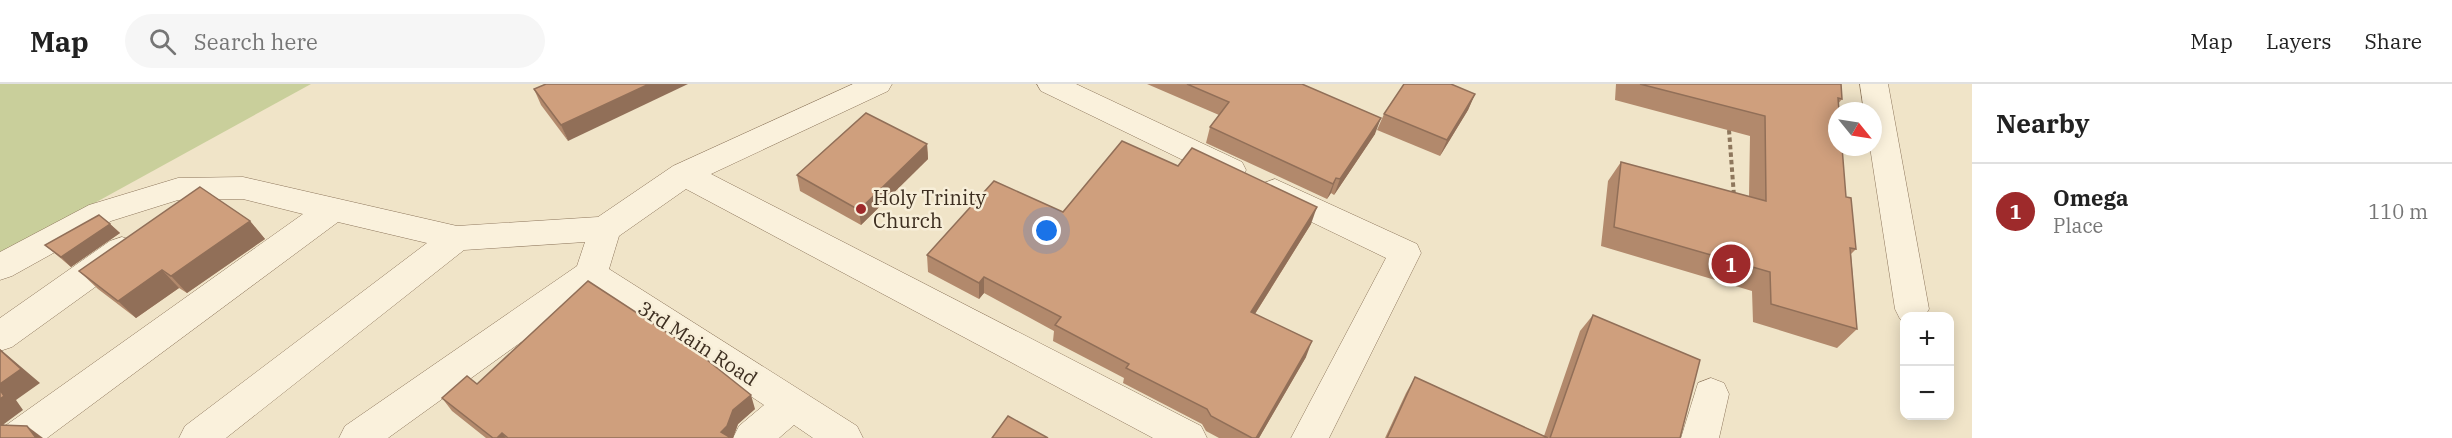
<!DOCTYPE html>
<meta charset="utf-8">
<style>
body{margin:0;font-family:"IBM Plex Serif",serif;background:#f6f6f6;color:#222}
.controls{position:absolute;right:18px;bottom:18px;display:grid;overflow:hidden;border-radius:12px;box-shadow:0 3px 15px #0003}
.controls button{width:54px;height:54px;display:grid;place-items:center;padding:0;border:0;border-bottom:2px solid #e0e0e0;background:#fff;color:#222;font:30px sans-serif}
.compass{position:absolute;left:1828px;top:18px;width:54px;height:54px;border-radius:50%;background:#fff;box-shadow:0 3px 15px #0003;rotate:120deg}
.you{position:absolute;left:1047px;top:147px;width:21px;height:21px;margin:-15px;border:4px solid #fff;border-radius:50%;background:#1a73e8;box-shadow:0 0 0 9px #1a73e833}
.badge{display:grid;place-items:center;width:39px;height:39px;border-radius:50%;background:#9e2a2b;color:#fff;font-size:20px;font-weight:700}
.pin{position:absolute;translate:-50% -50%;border:3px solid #fff;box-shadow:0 2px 6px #0006}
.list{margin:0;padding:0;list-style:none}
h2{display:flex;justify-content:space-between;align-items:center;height:78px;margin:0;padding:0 24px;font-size:26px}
h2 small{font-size:20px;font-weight:400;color:#767676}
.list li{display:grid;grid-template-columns:39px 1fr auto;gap:18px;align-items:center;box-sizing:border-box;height:96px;padding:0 24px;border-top:2px solid #e0e0e0}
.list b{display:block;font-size:22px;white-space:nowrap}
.list p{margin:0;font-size:20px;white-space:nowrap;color:#767676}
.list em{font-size:20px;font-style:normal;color:#767676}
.icon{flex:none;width:33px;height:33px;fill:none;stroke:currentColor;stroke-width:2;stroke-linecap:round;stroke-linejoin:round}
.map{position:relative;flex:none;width:1972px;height:354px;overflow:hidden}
header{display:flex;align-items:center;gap:36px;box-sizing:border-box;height:84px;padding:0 30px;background:#fff;border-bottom:2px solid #e0e0e0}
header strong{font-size:28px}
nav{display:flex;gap:33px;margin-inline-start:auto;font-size:21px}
.search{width:420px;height:54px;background:#f6f6f6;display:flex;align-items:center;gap:15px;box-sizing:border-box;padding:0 21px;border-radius:33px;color:#767676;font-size:22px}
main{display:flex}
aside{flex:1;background:#fff}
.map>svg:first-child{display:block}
.green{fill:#c9cf9b}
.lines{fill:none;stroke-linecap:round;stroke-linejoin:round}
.minor-casing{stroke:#8d765c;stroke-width:1}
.path{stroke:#8d765c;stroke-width:4;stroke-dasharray:4.5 3;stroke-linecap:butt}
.minor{fill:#faf1dc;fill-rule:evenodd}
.wall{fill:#b2896c}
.shaded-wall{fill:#916f58}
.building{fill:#cf9f7d;stroke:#916f58;stroke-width:1.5}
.poi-dot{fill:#9e2a2b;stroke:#f7eed8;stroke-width:2}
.labels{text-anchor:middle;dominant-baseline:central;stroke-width:5;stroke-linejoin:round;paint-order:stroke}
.poi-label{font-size:20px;fill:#3d2e20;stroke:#f7eed8;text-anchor:start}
.street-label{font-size:20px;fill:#3d2e20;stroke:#f7eed8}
</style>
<header>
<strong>Map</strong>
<div class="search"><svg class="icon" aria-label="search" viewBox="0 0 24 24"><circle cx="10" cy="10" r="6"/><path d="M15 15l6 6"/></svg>Search here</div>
<nav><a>Map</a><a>Layers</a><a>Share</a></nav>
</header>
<main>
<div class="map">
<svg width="1972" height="354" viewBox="0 0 1972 354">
<rect width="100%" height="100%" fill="#f0e4c8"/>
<polygon class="green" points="0,0 311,0 0,171"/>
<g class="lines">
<defs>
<g id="minor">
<polygon points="853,0 892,0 888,7 711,90 1201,342 1207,354 1153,354 686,105 619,152 609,185 857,342 863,354 813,354 794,341 779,354 733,354 739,342 764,321 592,207 388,354 339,354 345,342 577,182 585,158 464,166 226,354 179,354 185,342 427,159 338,138 47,354 0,354 5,342 303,130 243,115 178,116 111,137 12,192 0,196 0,168 89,121 178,94 243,93 457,142 598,133 673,82"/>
<polygon points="1037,0 1076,0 1242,78 1246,86 1242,94 1231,97 1220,94 1041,7"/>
<polygon points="1860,0 1888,0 1929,225 1925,232 1904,232 1904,236 1900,235 1895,225 1870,63 1873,63 1873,27 1864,27"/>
<polygon points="1275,95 1417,160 1421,169 1329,354 1291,354 1386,174 1264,115 1259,107 1264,99"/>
<polygon points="122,153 134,157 138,166 134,175 12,263 0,267 0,234 110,157"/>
<polygon points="1711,294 1724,299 1729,310 1719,354 1681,354 1698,299"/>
</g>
</defs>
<use href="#minor" class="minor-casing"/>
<polyline class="path" points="1729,46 1734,112"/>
<use href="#minor" class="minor"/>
</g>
<g class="wall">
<polygon points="546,0 568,57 541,21 534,5"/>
<polygon points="1147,0 1302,0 1375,50 1334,111 1331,109 1327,115 1206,59 1210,43 1219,31"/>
<polygon points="1616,0 1841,0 1842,15 1838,20 1846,113 1856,165 1851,170 1857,245 1837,264 1753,238 1752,207 1601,162 1608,97 1621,78 1749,113 1750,52 1615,16"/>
<polygon points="1475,10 1468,26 1440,72 1377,46 1384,30"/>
<polygon points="927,60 928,75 861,141 800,107 797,91"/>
<polygon points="1178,82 1311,140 1255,230 1306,273 1259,354 1219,354 1206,347 1202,340 1123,299 1124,294 1053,257 1054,247 984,209 979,215 928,188 927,171 1063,128"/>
<polygon points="250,137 265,155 187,209 179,204 136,234 98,205 79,187"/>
<polygon points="110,140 120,149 71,183 45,161"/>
<polygon points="1593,231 1680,354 1385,354 1406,309 1415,293 1544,352 1580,247"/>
<polygon points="477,300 755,325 738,340 733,354 486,354 452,327 442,314"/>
</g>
<g class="shaded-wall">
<polygon points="649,0 688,0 568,57 561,41"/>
<polygon points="1475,10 1468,26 1440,72 1447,56"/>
<polygon points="1381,34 1375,50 1334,111 1340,95"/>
<polygon points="927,60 928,75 861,141 859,126"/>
<polygon points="1336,94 1331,109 1327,115 1333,100"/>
<polygon points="1317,123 1311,140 1246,244 1251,228"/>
<polygon points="250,137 265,155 187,209 171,192"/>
<polygon points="110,140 120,149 71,183 61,173"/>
<polygon points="162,186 179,204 136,234 118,217"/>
<polygon points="984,193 984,209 979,215 979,199"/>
<polygon points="1312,257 1306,273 1259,354 1256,354"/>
<polygon points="0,265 40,299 16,316 23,326 4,340 0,349"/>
<polygon points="751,311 755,325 738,340 733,354 724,354 721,348 733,326"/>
<polygon points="27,342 43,354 36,354"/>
<polygon points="502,349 506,354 497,354"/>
</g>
<g class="building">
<polygon points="546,0 649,0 561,41 534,5"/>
<polygon points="1187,0 1302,0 1381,34 1340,95 1336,94 1333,100 1210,43 1229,18"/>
<polygon points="1404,0 1451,0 1475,10 1447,56 1384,30"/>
<polygon points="1640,0 1841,0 1842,15 1838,14 1839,27 1837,27 1837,63 1842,63 1846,113 1851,114 1856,165 1850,164 1857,245 1771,220 1770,188 1614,143 1621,78 1766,117 1765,32"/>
<polygon points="866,29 927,60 859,126 797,91"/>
<polygon points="1122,57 1178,82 1192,64 1317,123 1251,228 1312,257 1256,354 1252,354 1211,332 1207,325 1126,284 1129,280 1055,241 1061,233 984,193 979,199 927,171 994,97 1063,128"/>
<polygon points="200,103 250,137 171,192 162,186 118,217 79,187"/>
<polygon points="99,131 110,140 61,173 45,161"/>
<polygon points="588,197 697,268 751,311 733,326 727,342 721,348 731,354 508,354 502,349 497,354 493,354 442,314 467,292 477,300"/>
<polygon points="1593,231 1700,276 1680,354 1550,354"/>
<polygon points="0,266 21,285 0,300"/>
<polygon points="1415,293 1548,354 1387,354"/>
<polygon points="0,306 4,312 0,315"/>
<polygon points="1008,332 1048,354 992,354"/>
<polygon points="0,341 27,342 36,354 0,354"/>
</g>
<circle class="poi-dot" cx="861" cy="125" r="6"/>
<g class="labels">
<g class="poi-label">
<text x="873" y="113">Holy Trinity<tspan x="873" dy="23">Church</tspan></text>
</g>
<g class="street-label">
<text transform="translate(698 259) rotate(33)">3rd Main Road</text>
</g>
</g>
</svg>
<div class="controls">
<button>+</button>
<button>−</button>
</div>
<svg class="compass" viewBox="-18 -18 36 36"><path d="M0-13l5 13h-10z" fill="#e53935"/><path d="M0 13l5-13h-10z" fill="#767676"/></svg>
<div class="you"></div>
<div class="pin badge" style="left:1731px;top:180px">1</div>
</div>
<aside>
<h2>Nearby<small></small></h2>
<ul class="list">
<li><span class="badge">1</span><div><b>Omega</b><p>Place</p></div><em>110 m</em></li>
</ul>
</aside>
</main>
